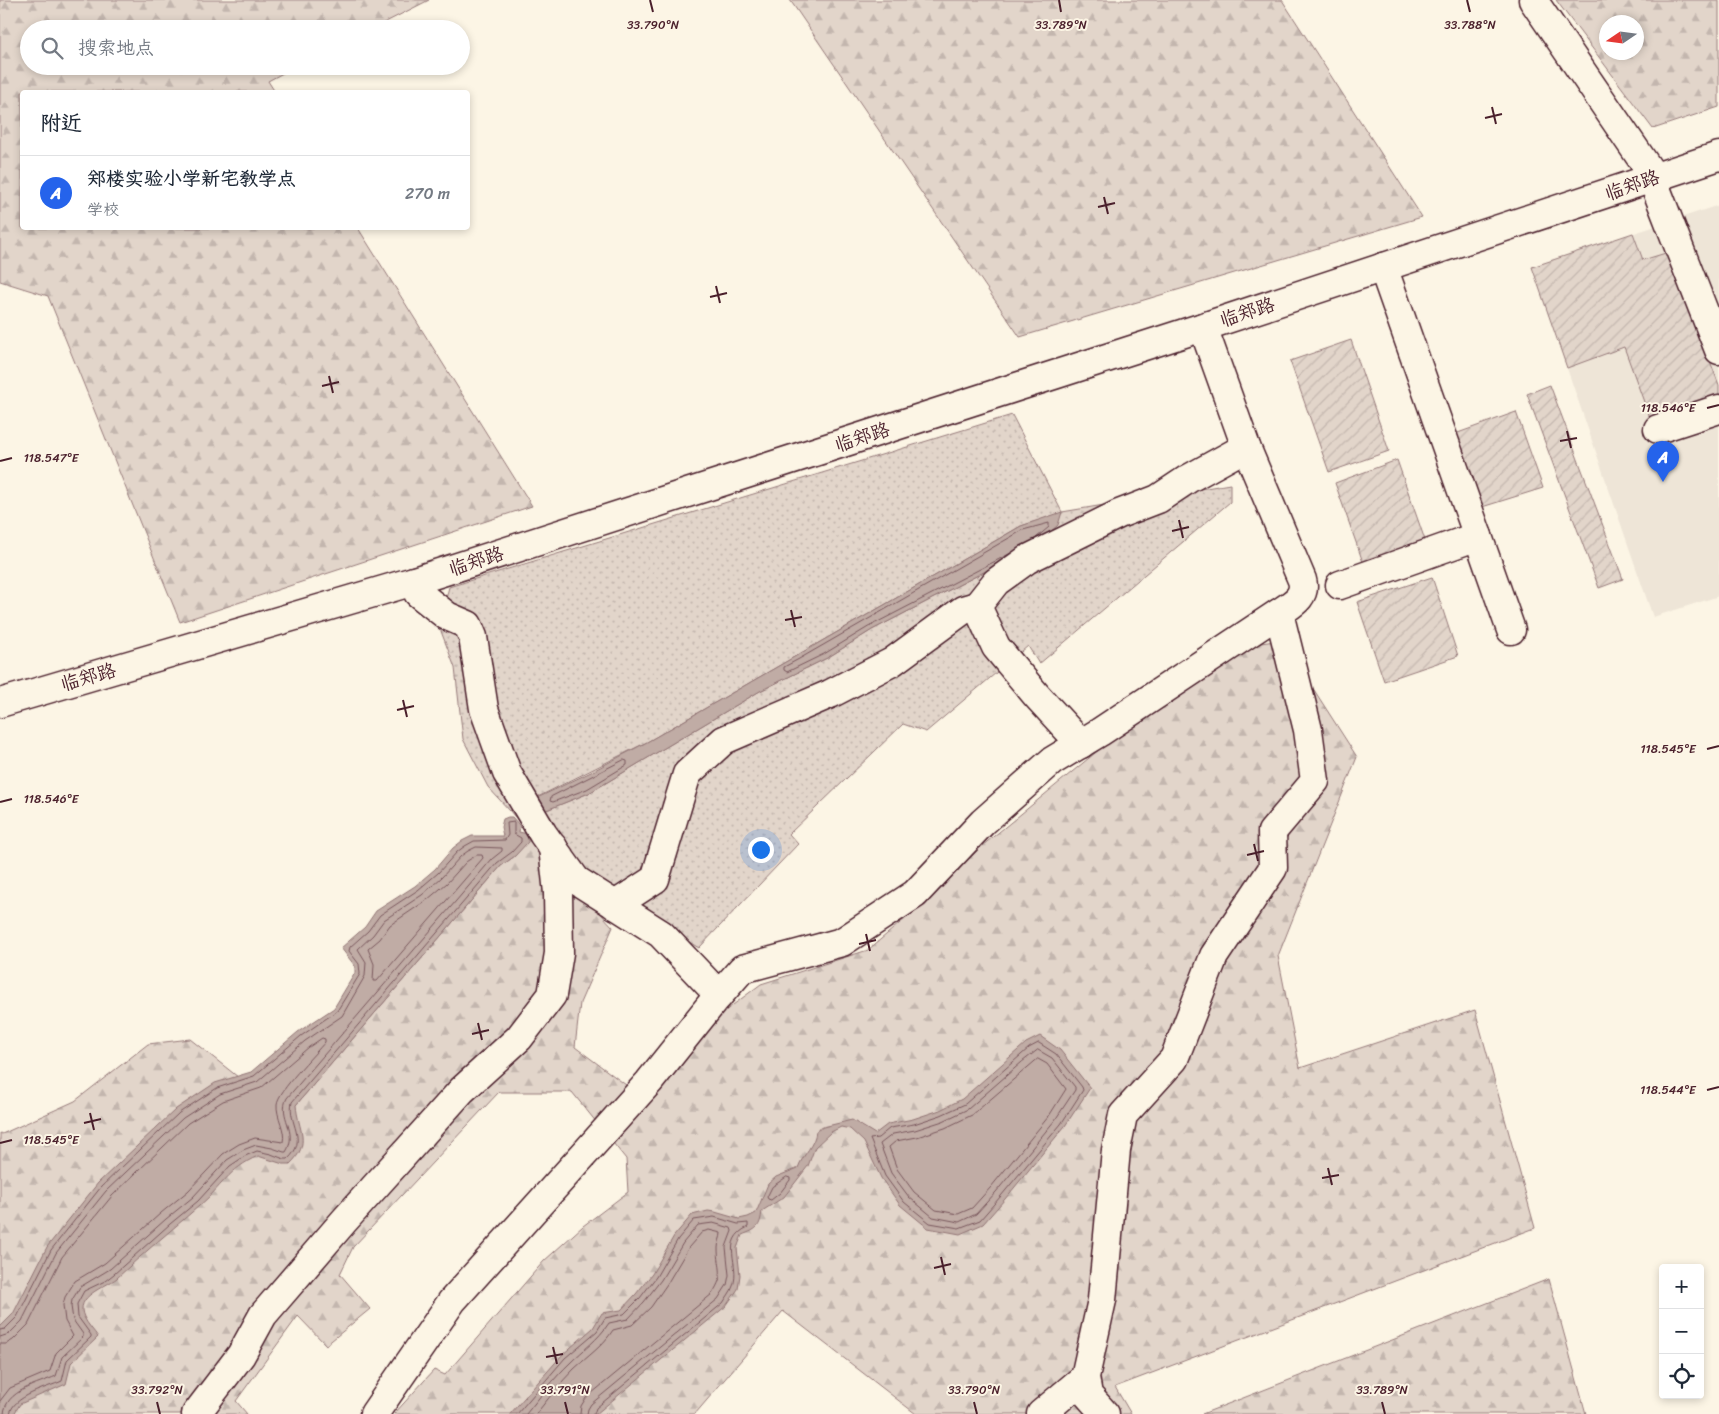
<!DOCTYPE html>
<html lang="zh">
<meta charset="utf-8">
<style>
body{margin:0;font-family:Sriracha,"LXGW WenKai TC",sans-serif;background:#f2f2f3;color:#1f2937}
.controls{position:absolute;right:15px;bottom:15px;display:grid;overflow:hidden;border-radius:5px;box-shadow:0 2px 8px #0003}
.controls button{width:45px;height:45px;display:grid;place-items:center;padding:0;border:0;border-bottom:1px solid #e0e1e3;background:#fff;color:#1f2937;font:25px sans-serif}
.compass{position:absolute;left:1599px;top:15px;width:45px;height:45px;border-radius:50%;background:#fff;box-shadow:0 2px 8px #0003;rotate:257deg}
.you{position:absolute;left:760px;top:849px;width:18px;height:18px;margin:-12px;border:4px solid #fff;border-radius:50%;background:#1a73e8;box-shadow:0 0 0 8px #1a73e833}
.badge{display:grid;place-items:center;width:32px;height:32px;border-radius:50%;background:#2563eb;color:#fff;font-size:16px;font-weight:700}
.pin{position:absolute;translate:-50% -41px;filter:drop-shadow(0 1px 2px #0008)}
.pin::after{content:'';position:absolute;top:26px;width:18px;height:15px;background:inherit;clip-path:polygon(0 0,100% 0,50% 100%)}
.list{margin:0;padding:0;list-style:none}
h2{display:flex;justify-content:space-between;align-items:center;height:65px;margin:0;padding:0 20px;font-size:21px}
h2 small{font-size:16px;font-weight:400;color:#747a83}
.list li{display:grid;grid-template-columns:32px 1fr auto;gap:15px;align-items:center;box-sizing:border-box;height:75px;padding:0 20px;border-top:1px solid #e0e1e3}
.list b{display:block;font-size:19px;white-space:nowrap}
.list p{margin:0;font-size:16px;white-space:nowrap;color:#747a83}
.list em{font-size:16px;font-style:normal;color:#747a83}
.icon{flex:none;width:28px;height:28px;fill:none;stroke:currentColor;stroke-width:2;stroke-linecap:round;stroke-linejoin:round}
.map{position:relative;flex:none;width:1719px;height:1414px;overflow:hidden}
.search{position:absolute;background:#fff;box-shadow:0 2px 8px #0003;left:20px;top:20px;width:450px;height:55px;display:flex;align-items:center;gap:12px;box-sizing:border-box;padding:0 18px;border-radius:28px;color:#747a83;font-size:19px}
.panel{position:absolute;background:#fff;box-shadow:0 2px 8px #0003;left:20px;top:90px;width:450px;height:140px;border-radius:5px}
.map>svg:first-child{display:block}
.built{fill:#eee5d7}
.grass{fill:url(#grass-dots);stroke:#967a7a}
.forest{fill:url(#forest-firs);stroke:#967a7a;fill-rule:evenodd}
.garden{fill:url(#garden-furrows);stroke:#967a7a}
.water{fill:#c0aca5;stroke:#917474}
.lines{fill:none;stroke-linecap:round;stroke-linejoin:round}
.shore{stroke:#79575c;stroke-width:1}
.minor-casing{stroke:#4a1f2b;stroke-width:31}
.major-casing{stroke:#4a1f2b;stroke-width:31}
.minor{stroke:#fcf5e5;stroke-width:28}
.major{stroke:#fcf5e5;stroke-width:28}
.ticks{fill:none;stroke:#4a1f2b;stroke-width:2}
.labels{text-anchor:middle;dominant-baseline:central;stroke-width:4;stroke-linejoin:round;paint-order:stroke}
.street-label{font-size:19px;fill:#4a1f2b;stroke:#fcf5e5}
.ticks-label{font-size:12px;text-anchor:middle;fill:#4a1f2b;stroke:#fcf5e5;stroke-width:4;stroke-linejoin:round;paint-order:stroke}
</style>
<div class="map">
<svg width="1719" height="1414" viewBox="0 0 1719 1414">
<defs>
<pattern id="grass-dots" width="8" height="8" patternUnits="userSpaceOnUse" patternTransform="scale(1.25)"><rect width="8" height="8" fill="#e2d5ca"/><path d="M2 2h.1M6 6h.1" fill="none" stroke="#c3b6ae" stroke-width="1.8" stroke-linecap="round"/></pattern>
<pattern id="forest-firs" width="22" height="20" patternUnits="userSpaceOnUse" patternTransform="scale(1.25)"><rect width="22" height="20" fill="#e2d5ca"/><path d="M5 1l3.5 6h-7zM16 11l3.5 6h-7z" fill="#c3b6ae"/></pattern>
<pattern id="garden-furrows" width="10" height="10" patternUnits="userSpaceOnUse" patternTransform="scale(1.25)"><rect width="10" height="10" fill="#e2d5ca"/><path d="M-1 1l2-2M0 10L10 0M9 11l2-2" fill="none" stroke="#c3b6ae"/></pattern>
</defs>
<rect width="100%" height="100%" fill="#fcf5e5"/>
<filter id="ink" filterUnits="userSpaceOnUse"><feTurbulence type="fractalNoise" baseFrequency=".02" numOctaves="2"/><feDisplacementMap in="SourceGraphic" scale="10" xChannelSelector="R" yChannelSelector="G"/><feConvolveMatrix kernelMatrix="1 2 1 2 8 2 1 2 1" color-interpolation-filters="sRGB"/></filter>
<g filter="url(#ink)">
<polygon class="built" points="1719,205 1719,596 1653,617 1532,267"/>
<polygon class="grass" points="1012,415 1062,512 1230,484 1230,502 1039,664 1028,646 926,732 903,724 789,834 798,844 699,948 656,922 570,859 544,811 589,793 760,691 827,658 872,630 1036,545 1062,513 1021,526 647,742 510,811 488,787 463,739 455,668 439,626 449,587"/>
<g class="forest">
<polygon points="0,0 429,0 372,29 29,29 29,66 296,66 268,81 275,92 22,92 22,228 358,228 532,506 180,622 48,296 0,281"/>
<polygon points="790,0 1282,0 1422,217 1020,337"/>
<path d="M 1556,0 L 1719,0 L 1719,107 L 1653,129 ZM 1636,22 L 1636,52 L 1606,52 L 1606,22 Z"/>
<polygon points="1282,640 1357,757 1278,956 1300,1068 1475,1010 1535,1228 1115,1387 1131,1414 916,1414 783,1311 695,1414 394,1414 434,1370 445,1375 544,1261 583,1226 628,1192 626,1159 572,1092 499,1092 353,1247 340,1274 370,1309 326,1345 298,1316 236,1401 247,1414 0,1414 0,1133 2,1134 75,1101 148,1044 190,1039 238,1077 296,1105 501,866 515,856 528,834 613,927 580,1003 575,1047 630,1088 721,1014 761,984 868,950 906,918 982,846 1117,735 1254,644"/>
<polygon points="1549,1279 1586,1414 1202,1414"/>
</g>
<g class="garden">
<polygon points="1633,233 1643,260 1669,252 1719,385 1719,396 1652,424 1624,347 1567,368 1532,267"/>
<polygon points="1351,340 1389,451 1329,472 1290,361"/>
<polygon points="1550,385 1623,579 1599,588 1527,394"/>
<polygon points="1516,412 1543,488 1482,507 1455,434"/>
<polygon points="1397,460 1426,543 1364,565 1335,483"/>
<polygon points="1432,577 1458,656 1384,681 1357,602"/>
</g>
<g class="water">
<polygon points="1062,512 1058,525 1036,545 872,630 827,658 760,691 589,793 544,811 520,823 510,811 591,772 647,742 1021,526"/>
<path d="M 508,817 L 512,817 L 520,826 L 519,832 L 528,834 L 528,842 L 515,856 L 501,866 L 296,1105 C 298,1130 312,1143 290,1164 L 283,1164 L 258,1156 C 228,1169 222,1187 199,1206 C 172,1230 143,1253 117,1278 C 104,1288 74,1296 84,1317 C 87,1324 94,1331 98,1337 L 71,1363 L 66,1384 L 20,1404 L 14,1414 L 0,1414 L 0,1327 L 13,1314 L 47,1247 L 98,1183 L 176,1109 L 215,1083 L 251,1072 L 298,1032 L 334,1008 L 355,973 L 355,966 L 341,948 L 365,927 L 376,911 L 415,886 L 435,869 L 453,848 L 462,841 L 472,836 L 503,836 L 501,827 L 503,819 Z"/>
<path d="M 1040,1036 L 1060,1050 L 1090,1088 L 1065,1126 L 1005,1199 L 983,1224 L 960,1234 L 928,1228 L 900,1205 L 881,1178 L 864,1142 L 850,1129 L 841,1127 L 831,1132 L 815,1147 L 808,1166 L 784,1197 L 762,1211 C 760,1228 757,1229 742,1235 L 737,1248 L 740,1275 L 738,1289 L 726,1306 L 596,1414 L 510,1414 L 562,1355 L 593,1328 L 602,1313 L 621,1310 L 636,1294 L 652,1274 L 674,1236 L 692,1215 L 708,1211 L 715,1212 L 739,1219 L 748,1217 L 756,1213 L 768,1184 L 776,1177 L 798,1168 C 803,1154 815,1145 816,1131 L 823,1127 L 852,1120 L 875,1134 L 888,1124 L 913,1119 L 940,1110 L 962,1099 L 1026,1043 Z"/>
</g>
<g class="lines">
<g class="shore">
<polyline points="1011,553 870,626 824,654 787,672 784,670 784,667 799,659 1023,530 1049,523 1049,527 1036,538"/>
<polygon points="624,760 627,761 627,765 587,789 553,802 550,801 551,797"/>
<polygon points="477,855 482,855 483,858 377,981 373,981 374,964 368,949 380,939 390,925 427,900 447,883 466,862"/>
<polygon points="1039,1043 1056,1054 1082,1087 1083,1090 1061,1124 1001,1196 980,1220 959,1228 930,1223 904,1202 885,1176 870,1139 878,1138 890,1128 914,1124 941,1115 965,1104 1029,1048"/>
<polygon points="1038,1050 1052,1058 1075,1087 1075,1090 1055,1120 996,1192 976,1214 959,1222 933,1217 909,1197 891,1173 880,1144 893,1134 915,1130 943,1121 968,1109 1022,1062"/>
<polygon points="1038,1059 1047,1064 1066,1089 1049,1116 991,1187 972,1208 958,1214 936,1210 914,1192 897,1169 889,1147 896,1141 917,1137 945,1128 972,1115"/>
<polygon points="787,1177 790,1178 790,1180 780,1193 771,1200 768,1199 767,1197 772,1187"/>
<path d="M 0,1330 L 5,1329 L 17,1317 L 51,1250 L 101,1187 L 179,1113 L 217,1088 L 254,1076 L 301,1036 L 337,1011 L 360,974 L 359,964 L 349,951 L 350,947 L 368,931 L 380,915 L 418,890 L 438,873 L 457,852 L 465,846 L 474,841 L 505,840 L 508,835 L 507,823 L 514,822 L 514,834 L 521,838 L 521,842 L 512,852 L 497,863 L 292,1102 C 287,1123 309,1139 288,1159 L 284,1159 L 271,1154 L 257,1151 L 245,1156 L 230,1166 L 198,1201 L 170,1224 L 114,1274 L 105,1281 L 84,1291 L 77,1304 L 78,1317 L 91,1335 L 91,1337 L 67,1360 L 62,1381 C 47,1388 12,1396 10,1414"/>
<path d="M 0,1337 L 9,1334 L 22,1321 L 56,1253 L 106,1191 L 183,1118 L 220,1094 L 257,1082 L 305,1041 L 342,1016 L 365,976 L 366,962 L 358,949 L 373,935 L 384,920 L 422,895 L 442,877 L 461,856 L 468,851 L 476,847 L 502,848 L 502,851 L 492,859 L 287,1098 C 277,1116 299,1131 286,1152 L 284,1152 L 272,1148 L 256,1145 L 243,1150 L 227,1160 L 193,1197 L 166,1219 L 110,1269 L 80,1287 L 72,1300 L 71,1306 L 73,1320 L 83,1334 L 83,1337 L 62,1357 L 56,1376 C 39,1384 5,1390 4,1414"/>
<path d="M 0,1344 L 6,1344 L 13,1340 L 28,1325 L 62,1257 L 112,1196 L 188,1123 L 223,1101 L 261,1088 L 309,1047 L 322,1038 L 325,1039 L 325,1042 C 315,1054 278,1091 277,1104 C 276,1117 286,1130 283,1142 L 255,1138 L 239,1144 L 223,1154 L 188,1191 L 161,1213 L 105,1263 L 75,1281 L 65,1297 L 63,1305 L 65,1321 L 73,1336 L 56,1353 L 50,1371 L 10,1388 L 0,1401"/>
<path d="M 517,1414 L 565,1358 L 597,1331 L 605,1318 L 624,1314 L 640,1298 L 656,1277 L 678,1239 L 694,1220 L 714,1217 L 738,1224 L 748,1223 L 748,1227 C 719,1241 741,1264 733,1286 C 731,1292 726,1298 723,1303 L 596,1408 L 594,1414"/>
<path d="M 526,1414 C 540,1397 554,1378 570,1363 C 584,1349 598,1340 609,1323 L 628,1319 L 644,1302 L 661,1280 L 683,1243 L 698,1225 L 713,1223 L 731,1228 L 732,1231 L 726,1247 L 729,1275 L 727,1285 L 718,1299 L 591,1404 L 588,1409 L 587,1414"/>
<path d="M 536,1414 C 548,1399 560,1383 574,1369 C 588,1356 603,1346 613,1330 L 632,1325 L 651,1307 L 667,1284 L 689,1247 L 702,1232 L 709,1230 L 721,1233 C 721,1238 718,1242 718,1248 C 718,1270 726,1273 712,1294 L 586,1398 L 581,1406 L 580,1414"/>
</g>
<defs>
<g id="minor">
<polyline points="1533,0 1654,177"/>
<polyline points="1652,178 1719,350"/>
<polyline points="1383,267 1511,630"/>
<polyline points="1658,429 1719,409"/>
<polyline points="414,581 418,593 447,616 468,625 473,637 484,709 507,773 543,834 576,880 661,934 719,995"/>
<polyline points="1340,585 1478,536"/>
<polyline points="1081,744 1037,696 996,647 977,606 996,582 1028,559 1119,514 1158,499 1188,479 1246,447"/>
<polyline points="615,905 655,879 687,774 724,740 830,694 892,662 963,610 977,606"/>
<polyline points="196,1414 241,1355 263,1315 344,1221 462,1090 519,1038 552,995 559,953 558,893 553,847"/>
<path d="M 374,1414 L 452,1301 L 649,1082 L 713,1002 L 742,969 L 842,942 L 915,894 L 983,822 L 1052,761 L 1100,732 L 1279,613 C 1292,604 1307,597 1302,580 L 1246,447 L 1203,327"/>
<polyline points="1041,1414 1085,1377"/>
<polyline points="1105,1414 1088,1395 1085,1377 1102,1300 1116,1150 1123,1115 1174,1059 1214,956 1273,868 1272,832 1315,781 1308,730 1279,613"/>
</g>
<polyline id="major" points="0,703 414,581 1203,327 1719,156"/>
</defs>
<use href="#minor" class="minor-casing"/>
<use href="#major" class="major-casing"/>
<use href="#minor" class="minor"/>
<use href="#major" class="major"/>
</g>
</g>
<path class="ticks" d="M 650,0 L 653,12M 1059,0 L 1061,12M 1467,0 L 1470,12M 1492,107 L 1496,124M 1485,118 L 1502,114M 1104,197 L 1108,214M 1098,207 L 1115,203M 716,286 L 720,303M 710,297 L 727,293M 329,376 L 333,393M 322,386 L 339,382M 1707,408 L 1719,405M 1567,431 L 1571,448M 1560,441 L 1577,438M 0,461 L 12,458M 1179,520 L 1183,538M 1172,531 L 1189,527M 791,610 L 795,627M 785,620 L 802,617M 403,700 L 407,717M 397,710 L 414,706M 1707,749 L 1719,746M 0,802 L 12,799M 1254,844 L 1258,861M 1247,855 L 1264,851M 866,934 L 870,951M 859,944 L 876,940M 478,1023 L 482,1040M 472,1034 L 489,1030M 1707,1090 L 1719,1087M 90,1113 L 94,1130M 84,1123 L 101,1119M 0,1143 L 12,1140M 1328,1168 L 1332,1185M 1322,1178 L 1339,1175M 941,1257 L 945,1275M 934,1268 L 951,1264M 553,1347 L 557,1364M 546,1357 L 563,1354M 157,1402 L 160,1414M 565,1402 L 568,1414M 974,1402 L 977,1414M 1382,1402 L 1385,1414"/>
<g class="labels">
<g class="street-label">
<text transform="translate(1632 185) rotate(-19)">临郑路</text>
<text transform="translate(1247 312) rotate(-18)">临郑路</text>
<text transform="translate(862 437) rotate(-18)">临郑路</text>
<text transform="translate(476 561) rotate(-18)">临郑路</text>
<text transform="translate(88 677) rotate(-16)">临郑路</text>
</g>
</g>
<g class="ticks-label">
<text x="653" y="29">33.790°N</text>
<text x="1061" y="29">33.789°N</text>
<text x="1470" y="29">33.788°N</text>
<text x="1668" y="412">118.546°E</text>
<text x="51" y="462">118.547°E</text>
<text x="1668" y="753">118.545°E</text>
<text x="51" y="803">118.546°E</text>
<text x="1668" y="1094">118.544°E</text>
<text x="51" y="1144">118.545°E</text>
<text x="157" y="1394">33.792°N</text>
<text x="565" y="1394">33.791°N</text>
<text x="974" y="1394">33.790°N</text>
<text x="1382" y="1394">33.789°N</text>
</g>
</svg>
<div class="controls">
<button>+</button>
<button>−</button>
<button><svg class="icon" aria-label="locate" viewBox="0 0 24 24"><circle cx="12" cy="12" r="6"/><path d="M12 2v4M12 18v4M2 12h4M18 12h4"/></svg></button>
</div>
<svg class="compass" viewBox="-18 -18 36 36"><path d="M0-13l5 13h-10z" fill="#e53935"/><path d="M0 13l5-13h-10z" fill="#747a83"/></svg>
<div class="you"></div>
<div class="pin badge" style="left:1663px;top:482px">A</div>
<div class="search"><svg class="icon" aria-label="search" viewBox="0 0 24 24"><circle cx="10" cy="10" r="6"/><path d="M15 15l6 6"/></svg>搜索地点</div>
<section class="panel">
<h2>附近<small></small></h2>
<ul class="list">
<li><span class="badge">A</span><div><b>郑楼实验小学新宅教学点</b><p>学校</p></div><em>270 m</em></li>
</ul>
</section>
</div>
